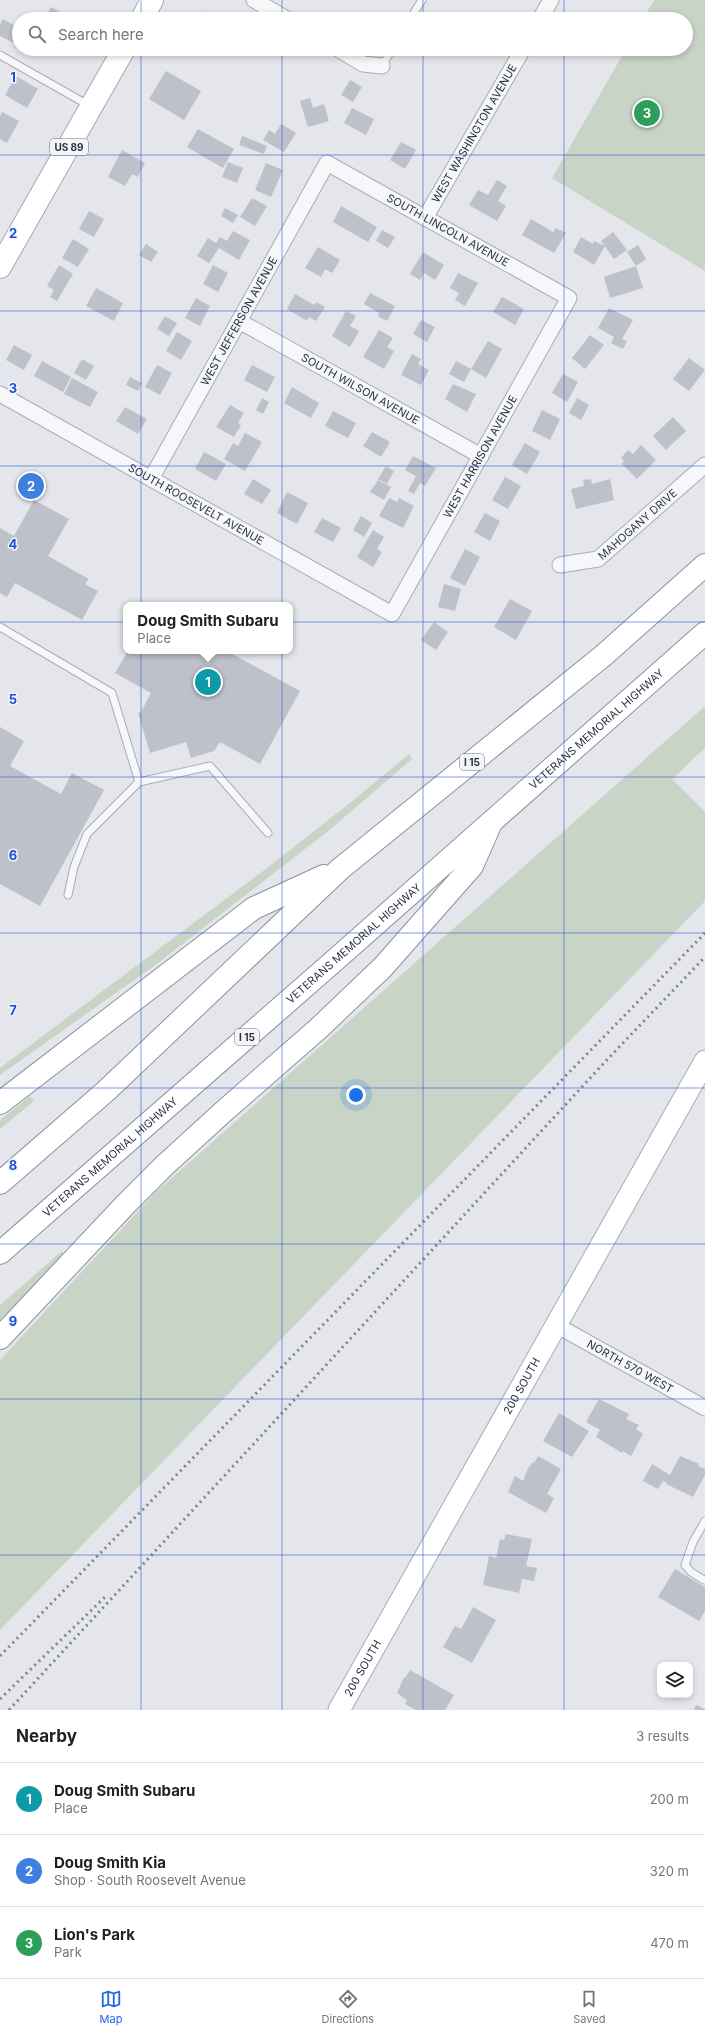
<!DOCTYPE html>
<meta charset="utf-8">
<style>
body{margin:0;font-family:Inter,sans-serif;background:#f6f6f6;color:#202124}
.controls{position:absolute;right:12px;bottom:12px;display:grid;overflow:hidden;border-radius:8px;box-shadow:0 2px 6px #0003}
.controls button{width:36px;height:36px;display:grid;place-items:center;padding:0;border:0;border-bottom:1px solid #e0e0e0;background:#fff;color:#202124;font:20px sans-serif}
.you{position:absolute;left:356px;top:1095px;width:14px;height:14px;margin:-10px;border:3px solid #fff;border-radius:50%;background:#1a73e8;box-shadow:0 0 0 6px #1a73e833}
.badge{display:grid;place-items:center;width:26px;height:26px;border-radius:50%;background:#2563eb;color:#fff;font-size:13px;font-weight:700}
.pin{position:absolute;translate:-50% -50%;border:2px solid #fff;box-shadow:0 1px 4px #0006}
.popup{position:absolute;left:123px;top:602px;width:170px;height:52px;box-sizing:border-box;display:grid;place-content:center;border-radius:8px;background:#fff;filter:drop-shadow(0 1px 3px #0005);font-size:13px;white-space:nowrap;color:#757577}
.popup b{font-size:15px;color:#202124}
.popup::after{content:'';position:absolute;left:50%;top:100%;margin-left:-8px;border:8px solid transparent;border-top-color:#fff}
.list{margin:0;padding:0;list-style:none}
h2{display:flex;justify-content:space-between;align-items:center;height:52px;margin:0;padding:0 16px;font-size:17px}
h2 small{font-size:13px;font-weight:400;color:#757577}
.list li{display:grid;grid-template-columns:26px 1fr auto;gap:12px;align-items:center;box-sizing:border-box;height:72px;padding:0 16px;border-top:1px solid #e0e0e0}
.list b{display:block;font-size:15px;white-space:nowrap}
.list p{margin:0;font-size:13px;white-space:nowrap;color:#757577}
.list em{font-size:13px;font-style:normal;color:#757577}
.icon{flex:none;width:22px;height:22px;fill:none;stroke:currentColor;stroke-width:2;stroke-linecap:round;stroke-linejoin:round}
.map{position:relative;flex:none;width:705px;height:1710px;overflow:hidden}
.search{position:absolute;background:#fff;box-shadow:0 2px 6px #0003;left:12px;right:12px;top:12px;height:44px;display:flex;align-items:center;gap:10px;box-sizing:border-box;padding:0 14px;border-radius:22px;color:#757577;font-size:15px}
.sheet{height:268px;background:#fff}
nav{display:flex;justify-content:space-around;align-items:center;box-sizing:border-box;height:56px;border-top:1px solid #e0e0e0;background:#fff;font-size:11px;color:#757577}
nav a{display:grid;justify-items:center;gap:2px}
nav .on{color:#2563eb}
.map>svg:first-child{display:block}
.green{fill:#c8d4c6}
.building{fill:#bec1ca}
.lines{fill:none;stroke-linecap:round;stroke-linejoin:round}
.lane-casing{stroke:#a9acb5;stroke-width:9}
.street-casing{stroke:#a9acb5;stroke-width:17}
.secondary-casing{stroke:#a9acb5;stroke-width:23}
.primary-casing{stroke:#a4a9b6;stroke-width:24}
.highway-casing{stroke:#8c92a0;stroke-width:24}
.path{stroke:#bec0c6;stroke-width:2.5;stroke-dasharray:3 3;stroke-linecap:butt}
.lane{stroke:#f6f7f9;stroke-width:7}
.street{stroke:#f6f7f9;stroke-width:15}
.secondary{stroke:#fff;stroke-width:21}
.primary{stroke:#fff;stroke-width:22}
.highway{stroke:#fff;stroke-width:22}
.rail{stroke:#7e8493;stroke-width:3;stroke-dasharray:2 4;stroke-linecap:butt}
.grid{fill:none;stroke:#1d4ed8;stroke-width:1;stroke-opacity:0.55}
.labels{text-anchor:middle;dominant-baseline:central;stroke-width:3;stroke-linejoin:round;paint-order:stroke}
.shield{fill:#f4f5f8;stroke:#696c79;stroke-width:1}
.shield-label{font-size:10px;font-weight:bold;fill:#2d3242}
.street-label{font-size:11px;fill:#2d3242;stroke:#f4f5f8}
.grid-label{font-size:13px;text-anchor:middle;font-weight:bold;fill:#1d4ed8;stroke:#f4f5f8;stroke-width:3;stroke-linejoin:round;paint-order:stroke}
</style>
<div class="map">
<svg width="705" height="1710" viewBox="0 0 705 1710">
<rect width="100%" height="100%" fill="#e4e6eb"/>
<g class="green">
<polygon points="654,0 705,0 705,271 552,178 626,49 686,49 686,19 643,19"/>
<polygon points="705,706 705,748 672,779 705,812 705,901 0,1630 0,1360 156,1192"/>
<polygon points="409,754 412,759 327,832 154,966 0,1075 0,1068 267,868 350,803"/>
<polygon points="30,1096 34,1101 0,1129 0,1120"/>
<polygon points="62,1251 63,1254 0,1322 0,1305"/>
</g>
<g class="building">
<polygon points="51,7 73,19 44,19"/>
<polygon points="203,11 217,19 199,19"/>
<polygon points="3,19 19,28 19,34 14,43 0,36 0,25"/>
<polygon points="166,71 201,91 184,120 149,99"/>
<polygon points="16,76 38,89 27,108 5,95"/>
<polygon points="350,80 362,87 353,102 341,95"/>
<polygon points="310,98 313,108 324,104 329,121 308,127 300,101"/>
<polygon points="352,108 374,119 366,135 344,123"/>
<polygon points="2,112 19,121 7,143 0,139 0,117"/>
<polygon points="281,124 296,133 284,152 263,140 269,130 275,134"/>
<polygon points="198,129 234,149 223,168 187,147"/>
<polygon points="242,136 267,146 264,154 239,145"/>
<polygon points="401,142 416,150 405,169 390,160"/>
<polygon points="122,150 145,163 138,177 132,174 125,186 108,177"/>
<polygon points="228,162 243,168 237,183 222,177"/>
<polygon points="266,163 283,170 271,197 255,190"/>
<polygon points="497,180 507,186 498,201 506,206 497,221 469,205 478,190 488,195"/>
<polygon points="252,198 267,206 255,226 240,217"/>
<polygon points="341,206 377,227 368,242 333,222"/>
<polygon points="225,208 238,215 233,223 221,216"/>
<polygon points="89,211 104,219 94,237 79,229"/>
<polygon points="531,219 553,232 556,228 566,233 554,253 522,235"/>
<polygon points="382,230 395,237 388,248 376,241"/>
<polygon points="233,231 250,240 239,260 219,248 209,263 197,256 208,238 216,243 220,237 227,241"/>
<polygon points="613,232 627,250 614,259 601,241"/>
<polygon points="581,237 593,244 594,241 605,246 594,265 573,252"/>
<polygon points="73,239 89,249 78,267 62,258"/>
<polygon points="146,244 158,252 151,262 139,255"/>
<polygon points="638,245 646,259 636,266 627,252"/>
<polygon points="318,247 340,260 332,273 325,269 321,277 305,268"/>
<polygon points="423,252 444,265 435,280 424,273 420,280 410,274"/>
<polygon points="59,265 73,274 57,301 50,297 54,290 47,286"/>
<polygon points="213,265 228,273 218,292 203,284"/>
<polygon points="636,266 643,288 610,298 604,277"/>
<polygon points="458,273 478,283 465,306 455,300 459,293 450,288"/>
<polygon points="96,288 123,303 114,321 86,306"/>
<polygon points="370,293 395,306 387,321 378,316 379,313 364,304"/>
<polygon points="295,294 314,305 316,302 325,307 316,321 309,317 307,321 287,309"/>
<polygon points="502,297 524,309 515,325 493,312"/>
<polygon points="196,298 210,306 200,326 185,318"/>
<polygon points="609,308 633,320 622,339 627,341 623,349 611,343 614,337 598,328"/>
<polygon points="346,311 356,316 350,326 359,331 350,347 332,336"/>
<polygon points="165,316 177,323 169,336 157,329"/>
<polygon points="421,320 435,327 427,342 413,334"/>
<polygon points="379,330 393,338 387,347 394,351 384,369 363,357"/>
<polygon points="177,332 192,341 181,360 166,351"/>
<polygon points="590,335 604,345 585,369 572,358"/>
<polygon points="488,341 502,349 486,378 471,369"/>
<polygon points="14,345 32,355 24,370 6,360"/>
<polygon points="412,354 421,359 418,364 429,370 421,385 401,375"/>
<polygon points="689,358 705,370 689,391 673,379"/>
<polygon points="82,359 94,366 86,380 74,373"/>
<polygon points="42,361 71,377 63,392 34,376"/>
<polygon points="456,361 471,369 464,382 449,374"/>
<polygon points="157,365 172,373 160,395 145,387"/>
<polygon points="252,365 275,377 267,392 244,380"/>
<polygon points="563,374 578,382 567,402 552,393"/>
<polygon points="130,377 142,383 138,391 126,385"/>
<polygon points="72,378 98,392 90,407 64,394"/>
<polygon points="453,384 476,394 467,412 445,399"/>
<polygon points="292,387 319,403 311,418 284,403"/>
<polygon points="262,398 269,402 263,414 256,410"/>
<polygon points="577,398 589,405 581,420 569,413"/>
<polygon points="230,405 244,413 238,423 241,425 234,437 216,427"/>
<polygon points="125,407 147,419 138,434 116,421"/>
<polygon points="542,410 560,419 550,440 532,431"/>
<polygon points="333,411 356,423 348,438 325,426"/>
<polygon points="673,417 686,431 666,450 653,436"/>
<polygon points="372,432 390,442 381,457 363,446"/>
<polygon points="245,433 262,442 245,471 224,459 233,443 238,446"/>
<polygon points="525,443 540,452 527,474 512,465"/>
<polygon points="641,445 656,460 637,479 622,464 624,461 621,458 628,450 633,454"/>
<polygon points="204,452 226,464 216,481 195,469"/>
<polygon points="413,456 436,468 425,486 420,483 414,494 408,491 416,476 405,470"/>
<polygon points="386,466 394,471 387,484 378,479"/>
<polygon points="505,477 521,486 508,509 492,500"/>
<polygon points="253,479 271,490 262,504 244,494"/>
<polygon points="591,479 592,484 610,479 614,500 576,509 571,489 584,486 583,480"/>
<polygon points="378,480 391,487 384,500 370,492"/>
<polygon points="287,492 308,503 297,524 277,513"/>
<polygon points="389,498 397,502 399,498 414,506 403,528 379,516"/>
<polygon points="34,500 69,519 48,556 89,579 85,584 98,591 82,620 15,583 7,597 0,593 0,528 14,536"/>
<polygon points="485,513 500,521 490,541 474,532"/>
<polygon points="361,516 372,523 364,537 353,530"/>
<polygon points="322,518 341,528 333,542 314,532"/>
<polygon points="373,530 384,537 377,549 382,552 373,567 357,557"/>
<polygon points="465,549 480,557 465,586 450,578"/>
<polygon points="444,584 461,589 455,611 438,607"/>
<polygon points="510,599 532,611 516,640 494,627"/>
<polygon points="434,622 448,632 436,650 421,640"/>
<polygon points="128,651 227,651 300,691 260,764 220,742 214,751 191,758 186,742 150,753 138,713 141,712 151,693 115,673"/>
<polygon points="0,727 24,741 10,766 61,794 72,773 104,790 40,906 0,884"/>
<polygon points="599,1399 629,1414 626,1419 639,1425 636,1429 643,1434 631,1456 623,1451 622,1453 596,1437 600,1430 586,1422"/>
<polygon points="559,1413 589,1431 572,1457 543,1441"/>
<polygon points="538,1456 561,1469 547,1494 554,1498 546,1513 508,1492 515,1476 523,1481 528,1468 533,1462 534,1463"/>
<polygon points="680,1456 699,1464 698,1466 705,1469 705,1475 693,1497 666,1484 667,1483 663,1481 658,1489 643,1481 652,1464 670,1475"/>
<polygon points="506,1534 532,1539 526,1566 537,1568 534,1581 522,1579 519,1593 483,1585 489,1556 496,1558 500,1539 504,1540"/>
<polygon points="675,1569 705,1587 705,1611 699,1621 658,1597"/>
<polygon points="473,1607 496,1620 472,1663 443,1647 455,1626 461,1629"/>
<polygon points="410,1670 454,1695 445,1710 416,1710 405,1704 407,1700 397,1693 404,1677 405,1678"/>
<polygon points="696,1705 705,1709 705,1710 694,1710"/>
</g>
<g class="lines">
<defs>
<g id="lane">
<polyline points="410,19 422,0"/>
<polyline points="0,55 90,106"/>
<polyline points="382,66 392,49"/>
<polyline points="0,627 112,693 139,782 210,766 268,833"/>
<polyline points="68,895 74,867 87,834 139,782"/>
<polyline points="704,1580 691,1572 685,1565 693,1542 705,1521"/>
</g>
<g id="street">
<polyline points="254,0 287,19"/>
<polyline points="540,19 551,0"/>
<polyline points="338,49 363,64 382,66"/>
<path id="s1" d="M 425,218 L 523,49"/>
<path id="s2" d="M 239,321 L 481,456"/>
<path id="s3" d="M 0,394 L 392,614 L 569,298 L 327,163 L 151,479"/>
<path id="s4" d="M 560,565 L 598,559 L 705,465"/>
<path id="s5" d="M 556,1325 L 705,1408"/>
</g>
<g id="secondary">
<path id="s6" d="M 339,1710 L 705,1061"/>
</g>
<g id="primary">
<polyline points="142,19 152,0"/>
<polyline points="0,267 124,49"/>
</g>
<g id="highway">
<polyline points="0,1103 254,908 324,876"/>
<polyline points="0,1183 106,1091 340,869 604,655 705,565"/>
<path id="s7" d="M 0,1253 L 334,961 L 705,633"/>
<polyline points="0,1338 125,1205 165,1165 223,1112 319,1028 383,967 472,866 490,825"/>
</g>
</defs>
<use href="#lane" class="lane-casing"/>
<use href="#street" class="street-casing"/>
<use href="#secondary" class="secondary-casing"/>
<use href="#primary" class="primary-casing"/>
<use href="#highway" class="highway-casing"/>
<polyline class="path" points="704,65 705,63"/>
<use href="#lane" class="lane"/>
<use href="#street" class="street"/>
<use href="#secondary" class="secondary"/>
<use href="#primary" class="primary"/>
<use href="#highway" class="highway"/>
<g class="rail">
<polyline points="0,1656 705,933"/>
<polyline points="0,1699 105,1597"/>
<polyline points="9,1710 603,1064 705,957"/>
</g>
</g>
<path class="grid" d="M 141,0 L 141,19M 282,0 L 282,19M 423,0 L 423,19M 564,0 L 564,19M 141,49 L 141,1710M 282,49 L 282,1710M 423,49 L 423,1710M 564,49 L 564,1710M 0,155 L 705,155M 0,311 L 705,311M 0,466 L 705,466M 0,622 L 705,622M 0,777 L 705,777M 0,933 L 705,933M 0,1088 L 705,1088M 0,1244 L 705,1244M 0,1399 L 705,1399M 0,1555 L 705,1555"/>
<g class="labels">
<g class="shield">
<rect x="50" y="139" width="38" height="16" rx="3"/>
<rect x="460" y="754" width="24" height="16" rx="3"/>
<rect x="235" y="1029" width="24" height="16" rx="3"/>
</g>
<g class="shield-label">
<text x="69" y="147">US 89</text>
<text x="472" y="762">I 15</text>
<text x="247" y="1037">I 15</text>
</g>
<g class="street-label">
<text stroke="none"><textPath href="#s1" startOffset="98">WEST WASHINGTON AVENUE</textPath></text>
<text transform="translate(448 230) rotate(29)">SOUTH LINCOLN AVENUE</text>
<text transform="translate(239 321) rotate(-61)">WEST JEFFERSON AVENUE</text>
<text stroke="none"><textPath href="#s2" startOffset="139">SOUTH WILSON AVENUE</textPath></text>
<text stroke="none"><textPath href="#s3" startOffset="630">WEST HARRISON AVENUE</textPath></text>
<text stroke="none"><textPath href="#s3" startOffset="225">SOUTH ROOSEVELT AVENUE</textPath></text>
<text stroke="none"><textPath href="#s4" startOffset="91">MAHOGANY DRIVE</textPath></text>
<text stroke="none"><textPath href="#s7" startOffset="794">VETERANS MEMORIAL HIGHWAY</textPath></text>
<text stroke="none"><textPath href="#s7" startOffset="470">VETERANS MEMORIAL HIGHWAY</textPath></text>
<text stroke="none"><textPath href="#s7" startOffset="146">VETERANS MEMORIAL HIGHWAY</textPath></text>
<text stroke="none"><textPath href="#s5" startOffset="85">NORTH 570 WEST</textPath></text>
<text stroke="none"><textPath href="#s6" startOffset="372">200 SOUTH</textPath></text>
<text stroke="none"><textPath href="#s6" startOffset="48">200 SOUTH</textPath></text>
</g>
</g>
<g class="grid-label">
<text x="13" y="82">1</text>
<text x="13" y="238">2</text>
<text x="13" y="393">3</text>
<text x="13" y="549">4</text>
<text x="13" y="704">5</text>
<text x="13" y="860">6</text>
<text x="13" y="1015">7</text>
<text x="13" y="1170">8</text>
<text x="13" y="1326">9</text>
</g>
</svg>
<div class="controls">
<button><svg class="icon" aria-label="layers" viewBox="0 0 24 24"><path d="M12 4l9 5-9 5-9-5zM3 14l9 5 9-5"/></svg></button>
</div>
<div class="you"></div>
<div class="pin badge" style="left:208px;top:682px;background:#0f9aa8">1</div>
<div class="popup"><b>Doug Smith Subaru</b>Place</div>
<div class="pin badge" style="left:31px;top:486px;background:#3f7fe0">2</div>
<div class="pin badge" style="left:647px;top:113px;background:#2e9e5b">3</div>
<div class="search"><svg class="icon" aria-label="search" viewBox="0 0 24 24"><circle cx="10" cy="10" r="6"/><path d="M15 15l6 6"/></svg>Search here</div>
</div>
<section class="sheet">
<h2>Nearby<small>3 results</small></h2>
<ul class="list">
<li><span class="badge" style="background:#0f9aa8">1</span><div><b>Doug Smith Subaru</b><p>Place</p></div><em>200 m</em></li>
<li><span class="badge" style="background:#3f7fe0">2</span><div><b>Doug Smith Kia</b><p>Shop · South Roosevelt Avenue</p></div><em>320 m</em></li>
<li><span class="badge" style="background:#2e9e5b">3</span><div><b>Lion's Park</b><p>Park</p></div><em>470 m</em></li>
</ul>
</section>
<nav>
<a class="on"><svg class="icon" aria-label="map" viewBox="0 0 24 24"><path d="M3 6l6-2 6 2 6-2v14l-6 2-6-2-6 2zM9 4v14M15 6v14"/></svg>Map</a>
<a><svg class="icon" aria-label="directions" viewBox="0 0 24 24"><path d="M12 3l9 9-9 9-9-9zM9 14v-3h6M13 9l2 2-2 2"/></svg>Directions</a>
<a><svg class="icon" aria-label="saved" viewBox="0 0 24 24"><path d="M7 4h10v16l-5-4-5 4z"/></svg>Saved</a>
</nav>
